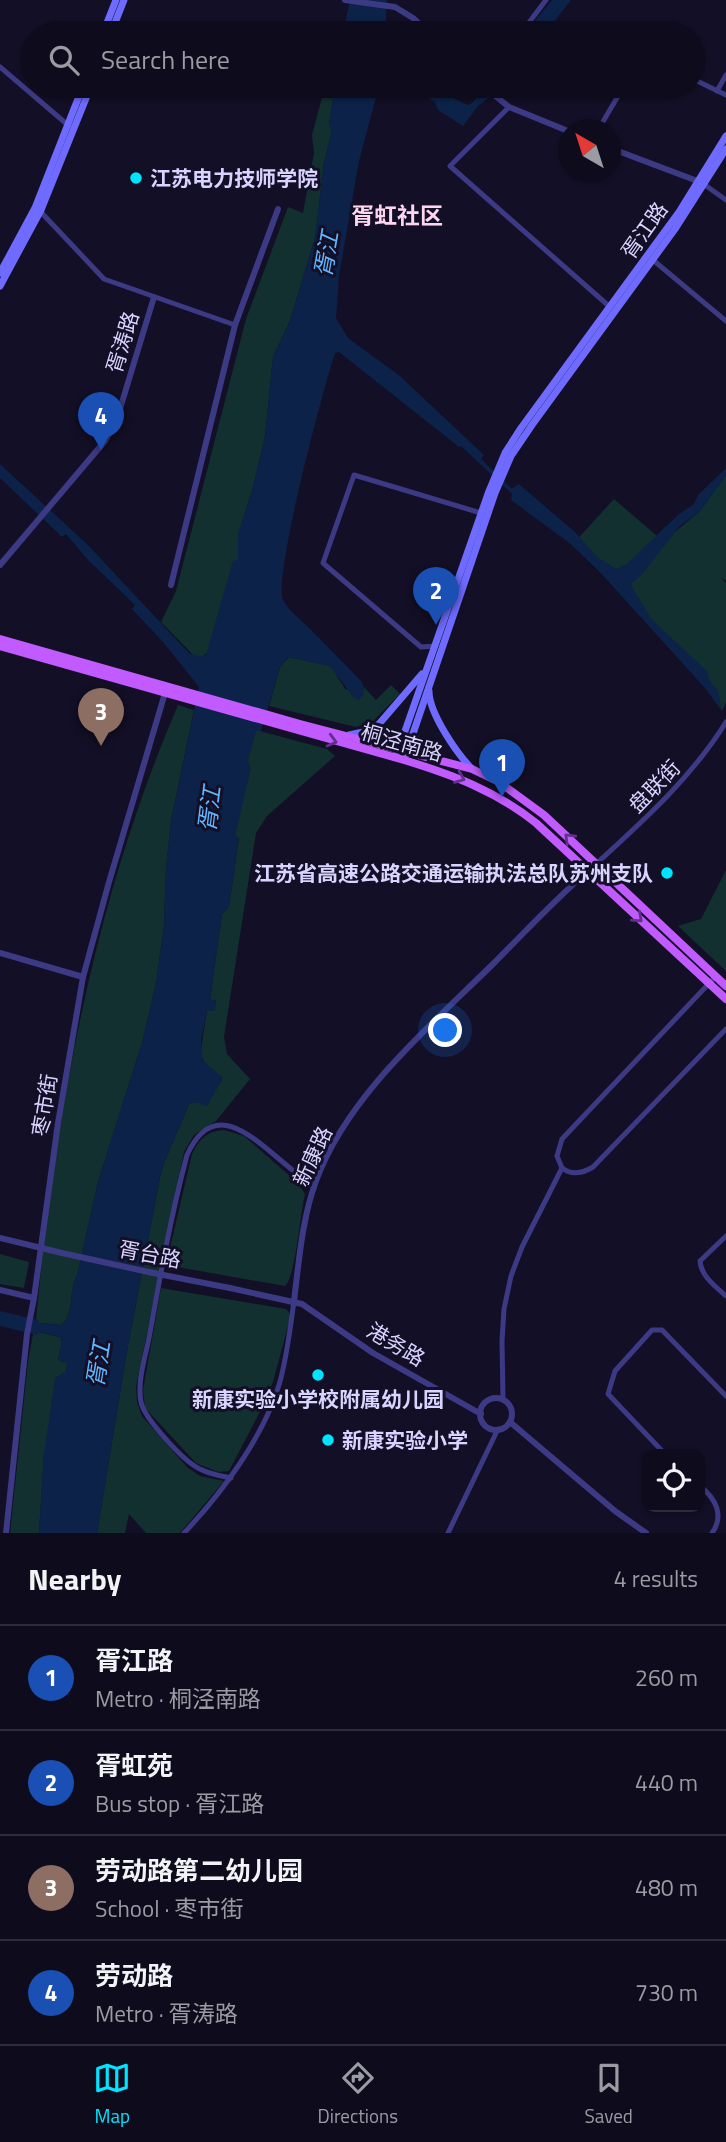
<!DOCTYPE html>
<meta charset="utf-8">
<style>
body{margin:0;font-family:"Titillium Web","Noto Sans SC",sans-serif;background:#1c1929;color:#f1f3f6}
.controls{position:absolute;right:21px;bottom:21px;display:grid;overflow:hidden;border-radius:14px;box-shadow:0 2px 5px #0004}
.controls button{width:63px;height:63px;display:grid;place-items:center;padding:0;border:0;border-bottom:2px solid #2e2b3b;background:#0e0b1c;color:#f1f3f6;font:35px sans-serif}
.compass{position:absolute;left:558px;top:119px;width:63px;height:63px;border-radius:50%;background:#0e0b1c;box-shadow:0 2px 5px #0004;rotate:321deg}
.you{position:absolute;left:446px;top:1031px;width:24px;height:24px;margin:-18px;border:5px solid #fff;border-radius:50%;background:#1a73e8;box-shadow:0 0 0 10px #1a73e833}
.badge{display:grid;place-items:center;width:46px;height:46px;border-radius:50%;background:#00e5ff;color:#fff;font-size:23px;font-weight:700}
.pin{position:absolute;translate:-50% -58px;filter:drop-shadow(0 2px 4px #0008)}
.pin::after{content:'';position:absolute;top:37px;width:24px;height:21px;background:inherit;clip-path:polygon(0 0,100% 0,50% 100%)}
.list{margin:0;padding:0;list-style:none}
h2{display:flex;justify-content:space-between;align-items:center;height:91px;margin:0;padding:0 28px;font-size:30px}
h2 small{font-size:23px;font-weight:400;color:#9b9ba3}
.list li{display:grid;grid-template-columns:46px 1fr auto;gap:21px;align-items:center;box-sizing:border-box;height:105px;padding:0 28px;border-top:2px solid #2e2b3b}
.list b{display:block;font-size:26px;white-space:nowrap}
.list p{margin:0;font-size:23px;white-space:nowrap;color:#9b9ba3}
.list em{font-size:23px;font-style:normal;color:#9b9ba3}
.icon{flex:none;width:38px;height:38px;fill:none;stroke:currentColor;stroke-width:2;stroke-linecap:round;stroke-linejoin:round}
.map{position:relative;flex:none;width:726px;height:1533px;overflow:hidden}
.search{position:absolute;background:#0e0b1c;box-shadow:0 2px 5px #0004;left:21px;right:21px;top:21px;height:77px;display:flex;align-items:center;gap:18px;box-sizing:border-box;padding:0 24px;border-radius:38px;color:#9b9ba3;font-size:26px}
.sheet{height:511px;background:#0e0b1c}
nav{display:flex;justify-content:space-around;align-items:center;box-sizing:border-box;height:98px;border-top:2px solid #2e2b3b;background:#0e0b1c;font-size:19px;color:#9b9ba3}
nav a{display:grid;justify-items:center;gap:4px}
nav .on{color:#00e5ff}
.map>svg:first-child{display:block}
.green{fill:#12302f}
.water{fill:#0c2248}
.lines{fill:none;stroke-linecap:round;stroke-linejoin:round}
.minor{stroke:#3d3a85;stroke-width:5}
.tertiary{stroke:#3d3a85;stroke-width:6}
.secondary{stroke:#6f6bff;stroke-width:7}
.primary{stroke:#c25bff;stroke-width:8}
.tertiary-bridge{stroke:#3d3a85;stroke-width:6}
.oneway{stroke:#623188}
.poi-dot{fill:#00e5ff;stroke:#130f26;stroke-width:2.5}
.labels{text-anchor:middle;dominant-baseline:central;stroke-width:6;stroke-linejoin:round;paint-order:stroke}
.poi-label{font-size:21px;font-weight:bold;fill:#d9d4ff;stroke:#130f26;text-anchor:start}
.street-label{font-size:21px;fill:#d9d4ff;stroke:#130f26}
.neighbourhood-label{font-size:23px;font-weight:bold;fill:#ffd6f0;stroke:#130f26}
.water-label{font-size:23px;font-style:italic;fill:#62b6ff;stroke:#130f26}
</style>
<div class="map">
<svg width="726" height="1533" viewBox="0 0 726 1533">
<rect width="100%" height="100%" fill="#130f26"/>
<g class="green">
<polygon points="325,86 333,86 331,96 333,100 329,124 332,130 324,163 315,238 290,321 273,357 265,437 252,491 238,535 238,561 207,653 203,656 194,656 161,622 176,591 246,319 288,207 303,213 314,153 312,135"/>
<polygon points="726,475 726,581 721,578 726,583 726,702 722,711 707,690 601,573 572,545 614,499 657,536 665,527 675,532 700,511"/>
<polygon points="289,657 331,666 345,689 363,695 364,687 376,700 391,685 400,694 373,721 356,727 269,706 280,667"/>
<path d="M 178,705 L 194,710 L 171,821 L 166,868 L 164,926 L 156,984 L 142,1043 L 98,1182 L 77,1276 C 68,1291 75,1314 61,1325 L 38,1323 L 36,1320 C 56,1109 94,900 178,705 Z"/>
<polygon points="256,730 327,749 335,756 267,816 256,833 224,1037 227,1054 250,1079 216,1121 194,1135 184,1152 136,1387 137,1402 142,1416 187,1467 200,1476 224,1481 180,1533 146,1533 129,1514 125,1533 97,1533 127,1351 160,1177 164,1163 189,1104 195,1102 207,1105 206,1065 201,1057 201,1049 207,1010 214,1011 216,1001 210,999 222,914 229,906 239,838 235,837 247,761"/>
<polygon points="726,870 726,971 678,926 701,919"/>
<path d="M 224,1130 L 244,1136 L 299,1184 L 305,1194 C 300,1213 296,1276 285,1286 L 166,1265 L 192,1154 C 199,1139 207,1131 224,1130 Z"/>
<polygon points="0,1254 29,1262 24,1288 0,1284"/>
<polygon points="161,1288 286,1309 291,1315 273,1382 262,1408 229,1471 218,1472 196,1463 145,1408 143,1390"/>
<polygon points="38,1332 60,1337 62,1342 58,1360 68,1363 44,1454 39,1533 10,1533 28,1362 33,1334"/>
</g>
<g class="water">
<polygon points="350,0 387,0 385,33 343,33"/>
<polygon points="552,0 571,0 545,33 525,33"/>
<path d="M 333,86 L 379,86 L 359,161 L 339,276 L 336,318 L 348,338 L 400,376 L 484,455 L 481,459 L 512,489 L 518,484 L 520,485 L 574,531 L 597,557 L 616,569 L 627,564 L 679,514 L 694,504 L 698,495 L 726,468 L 726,475 L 700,511 L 680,526 L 643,573 L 632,583 L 632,587 L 652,620 L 707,671 L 709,680 L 718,691 L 722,711 L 707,690 L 601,573 L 572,545 L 511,500 L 512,494 L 461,446 L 459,447 L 339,352 L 335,353 C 324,386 273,577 283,600 C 288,610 300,619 309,628 C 326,645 344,663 361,681 C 365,687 365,696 359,700 L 353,697 L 330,666 L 288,657 L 280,667 L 261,731 L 256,731 L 248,761 L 251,768 L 235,836 L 239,838 L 229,906 L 222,914 L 210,999 L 216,1001 L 214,1011 L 207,1010 L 201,1041 L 203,1061 L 223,1078 L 207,1106 L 195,1102 L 189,1104 L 164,1163 L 160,1177 L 127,1351 L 97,1533 L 39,1533 L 44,1454 L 55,1378 L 66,1371 L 68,1363 L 58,1360 L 62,1342 L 60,1337 L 39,1332 L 37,1335 L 0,1326 L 0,1311 L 39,1320 L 39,1323 L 61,1325 C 75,1314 68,1291 77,1276 L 98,1182 L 142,1043 L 156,984 L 164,926 L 166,868 L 171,821 L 199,687 L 163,642 L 132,609 L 135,605 L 88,560 L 66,534 L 62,537 L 0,478 L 0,464 L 87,544 L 190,654 L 199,656 L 206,655 L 233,561 L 238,560 L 238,535 L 252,491 L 265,437 L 273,357 L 290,321 L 315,238 L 324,163 L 332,130 L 329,124 L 333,100 L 330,97 Z"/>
<polygon points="391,86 430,86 467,105 472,103 488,86 504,86 478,106 463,126 438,110 435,102 420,94 414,98"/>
</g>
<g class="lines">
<g class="minor">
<polyline points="521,33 546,0"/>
<polyline points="0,67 69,126"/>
<polyline points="693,79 726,95"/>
<polyline points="717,91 726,75"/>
<polyline points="509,107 450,166 610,307"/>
<polyline points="598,130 624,86"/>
<polyline points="705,185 726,200"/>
<polyline points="38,209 104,279 235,325"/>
<polyline points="653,260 726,321"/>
<polyline points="435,646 421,647 323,563 354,475 481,513"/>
<path d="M 596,864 C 644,820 692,777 726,722"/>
<path d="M 716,976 L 562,1139 L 557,1156 L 562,1168 C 572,1176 583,1173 593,1167 L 726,1029"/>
<path d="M 726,1236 L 700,1261 C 701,1276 715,1286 726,1296"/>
<polyline points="503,1400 502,1341 504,1309 511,1276 522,1247 562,1168"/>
<polyline points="665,1454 608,1394 615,1371 652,1330 662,1330 726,1396"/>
<path d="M 231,1478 C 220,1476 209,1474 200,1469 C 184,1462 144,1418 141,1402 C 137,1382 145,1358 149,1338 C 160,1277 171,1215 187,1155 C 210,1105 241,1127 272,1153 C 286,1165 300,1176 314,1188"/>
<path d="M 700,1486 C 715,1498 725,1515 712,1533"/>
<path d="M 184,1533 C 221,1494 263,1438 279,1385 C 287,1358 290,1329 294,1301"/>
<polyline points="448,1533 498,1429"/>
</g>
<g class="tertiary">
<polyline points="345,0 395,7 413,18 429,33"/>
<polyline points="483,86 509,107 568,131"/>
<polyline points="610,148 700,182"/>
<polyline points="0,565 105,441 116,422 154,297"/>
<polyline points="171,585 235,325 278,209"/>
<polyline points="0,953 83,977"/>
<polyline points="62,1253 153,1273"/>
<polyline points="230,1288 302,1304 373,1353 481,1414"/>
<polyline points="0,1290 34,1298"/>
<path d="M 294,1301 C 299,1261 302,1219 316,1181 C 347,1096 430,1026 493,964 C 527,930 560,894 596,864"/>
<circle cx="496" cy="1414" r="16"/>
<polyline points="510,1422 615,1511 646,1533"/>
<polyline points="6,1533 27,1334 34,1298 58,1123 83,977 109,882 165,693"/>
</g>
<g class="secondary">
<polyline points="103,33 116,0"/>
<polyline points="111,33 124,0"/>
<polyline points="0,273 35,208 83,86"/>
<polyline points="0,286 41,210 91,86"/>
<path d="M 429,691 C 429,713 456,752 471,768"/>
<polyline points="349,735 368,731 379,724 422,674"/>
<polyline points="397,754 489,491 505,453 521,428 679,212 726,136"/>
<polyline points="404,760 495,493 511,456 532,425 675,229 726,149"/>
</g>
<g class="primary">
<polyline points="0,639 300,724 472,769 499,782 544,815 726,986"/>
<path d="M 0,646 L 404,760 C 453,775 496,791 536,823 L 726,999"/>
</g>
<g class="tertiary-bridge">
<polyline points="0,1238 62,1253"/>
<polyline points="153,1273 230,1288"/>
</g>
</g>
<defs><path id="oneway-chevron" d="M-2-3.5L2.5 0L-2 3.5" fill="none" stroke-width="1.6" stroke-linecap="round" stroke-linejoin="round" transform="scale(1.75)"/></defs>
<g class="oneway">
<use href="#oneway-chevron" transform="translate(332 741) rotate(15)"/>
<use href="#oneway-chevron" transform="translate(460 778) rotate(22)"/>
<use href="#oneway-chevron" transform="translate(569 838) rotate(-136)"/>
<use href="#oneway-chevron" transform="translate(638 918) rotate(42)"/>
</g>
<g class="poi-dot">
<circle cx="136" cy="178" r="7"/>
<circle cx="667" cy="873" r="7"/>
<circle cx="318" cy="1375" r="7"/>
<circle cx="328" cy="1440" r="7"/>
</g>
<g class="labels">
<g class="poi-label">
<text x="150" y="178">江苏电力技师学院</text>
<text x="653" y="873" text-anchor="end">江苏省高速公路交通运输执法总队苏州支队</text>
<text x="318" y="1399" text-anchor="middle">新康实验小学校附属幼儿园</text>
<text x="342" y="1440">新康实验小学</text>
</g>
<g class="street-label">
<text transform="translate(644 230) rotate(-55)">胥江路</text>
<text transform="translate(122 342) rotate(-73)">胥涛路</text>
<text transform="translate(402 742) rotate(16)">桐泾南路</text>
<text transform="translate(654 786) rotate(-46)">盘联街</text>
<text transform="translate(44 1105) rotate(-81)">枣市街</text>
<text transform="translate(312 1156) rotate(-65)">新康路</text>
<text transform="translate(150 1254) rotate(11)">胥台路</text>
<text transform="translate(396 1344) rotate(31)">港务路</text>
</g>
<g class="neighbourhood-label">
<text x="397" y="215">胥虹社区</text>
</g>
<g class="water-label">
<text transform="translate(326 254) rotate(-80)">胥江</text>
<text transform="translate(209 809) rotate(-83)">胥江</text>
<text transform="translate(98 1364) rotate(-81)">胥江</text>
</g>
</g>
</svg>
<div class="controls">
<button><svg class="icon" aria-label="locate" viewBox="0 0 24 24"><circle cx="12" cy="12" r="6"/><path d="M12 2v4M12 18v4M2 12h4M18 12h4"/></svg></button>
</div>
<svg class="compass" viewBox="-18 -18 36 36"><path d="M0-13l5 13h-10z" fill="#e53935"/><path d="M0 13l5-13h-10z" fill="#9b9ba3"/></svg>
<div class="you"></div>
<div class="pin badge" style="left:502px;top:797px;background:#1a4fb4">1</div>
<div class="pin badge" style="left:436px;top:625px;background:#1a4fb4">2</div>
<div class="pin badge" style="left:101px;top:746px;background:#8d6e63">3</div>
<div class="pin badge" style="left:101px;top:450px;background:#1a4fb4">4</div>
<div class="search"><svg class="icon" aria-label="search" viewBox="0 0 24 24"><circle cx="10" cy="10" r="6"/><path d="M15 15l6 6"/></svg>Search here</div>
</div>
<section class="sheet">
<h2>Nearby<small>4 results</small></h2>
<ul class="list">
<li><span class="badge" style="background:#1a4fb4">1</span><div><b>胥江路</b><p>Metro · 桐泾南路</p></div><em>260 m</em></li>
<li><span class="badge" style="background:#1a4fb4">2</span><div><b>胥虹苑</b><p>Bus stop · 胥江路</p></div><em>440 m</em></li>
<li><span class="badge" style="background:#8d6e63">3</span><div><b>劳动路第二幼儿园</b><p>School · 枣市街</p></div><em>480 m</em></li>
<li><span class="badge" style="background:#1a4fb4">4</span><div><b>劳动路</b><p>Metro · 胥涛路</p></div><em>730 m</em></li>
</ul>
</section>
<nav>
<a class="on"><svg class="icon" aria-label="map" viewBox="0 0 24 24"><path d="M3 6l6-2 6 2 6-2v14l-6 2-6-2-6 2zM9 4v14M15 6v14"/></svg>Map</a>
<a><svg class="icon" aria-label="directions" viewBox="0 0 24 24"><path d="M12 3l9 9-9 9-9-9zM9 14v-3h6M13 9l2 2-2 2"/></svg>Directions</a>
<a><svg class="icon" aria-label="saved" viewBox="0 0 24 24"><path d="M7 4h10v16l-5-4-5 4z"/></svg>Saved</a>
</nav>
